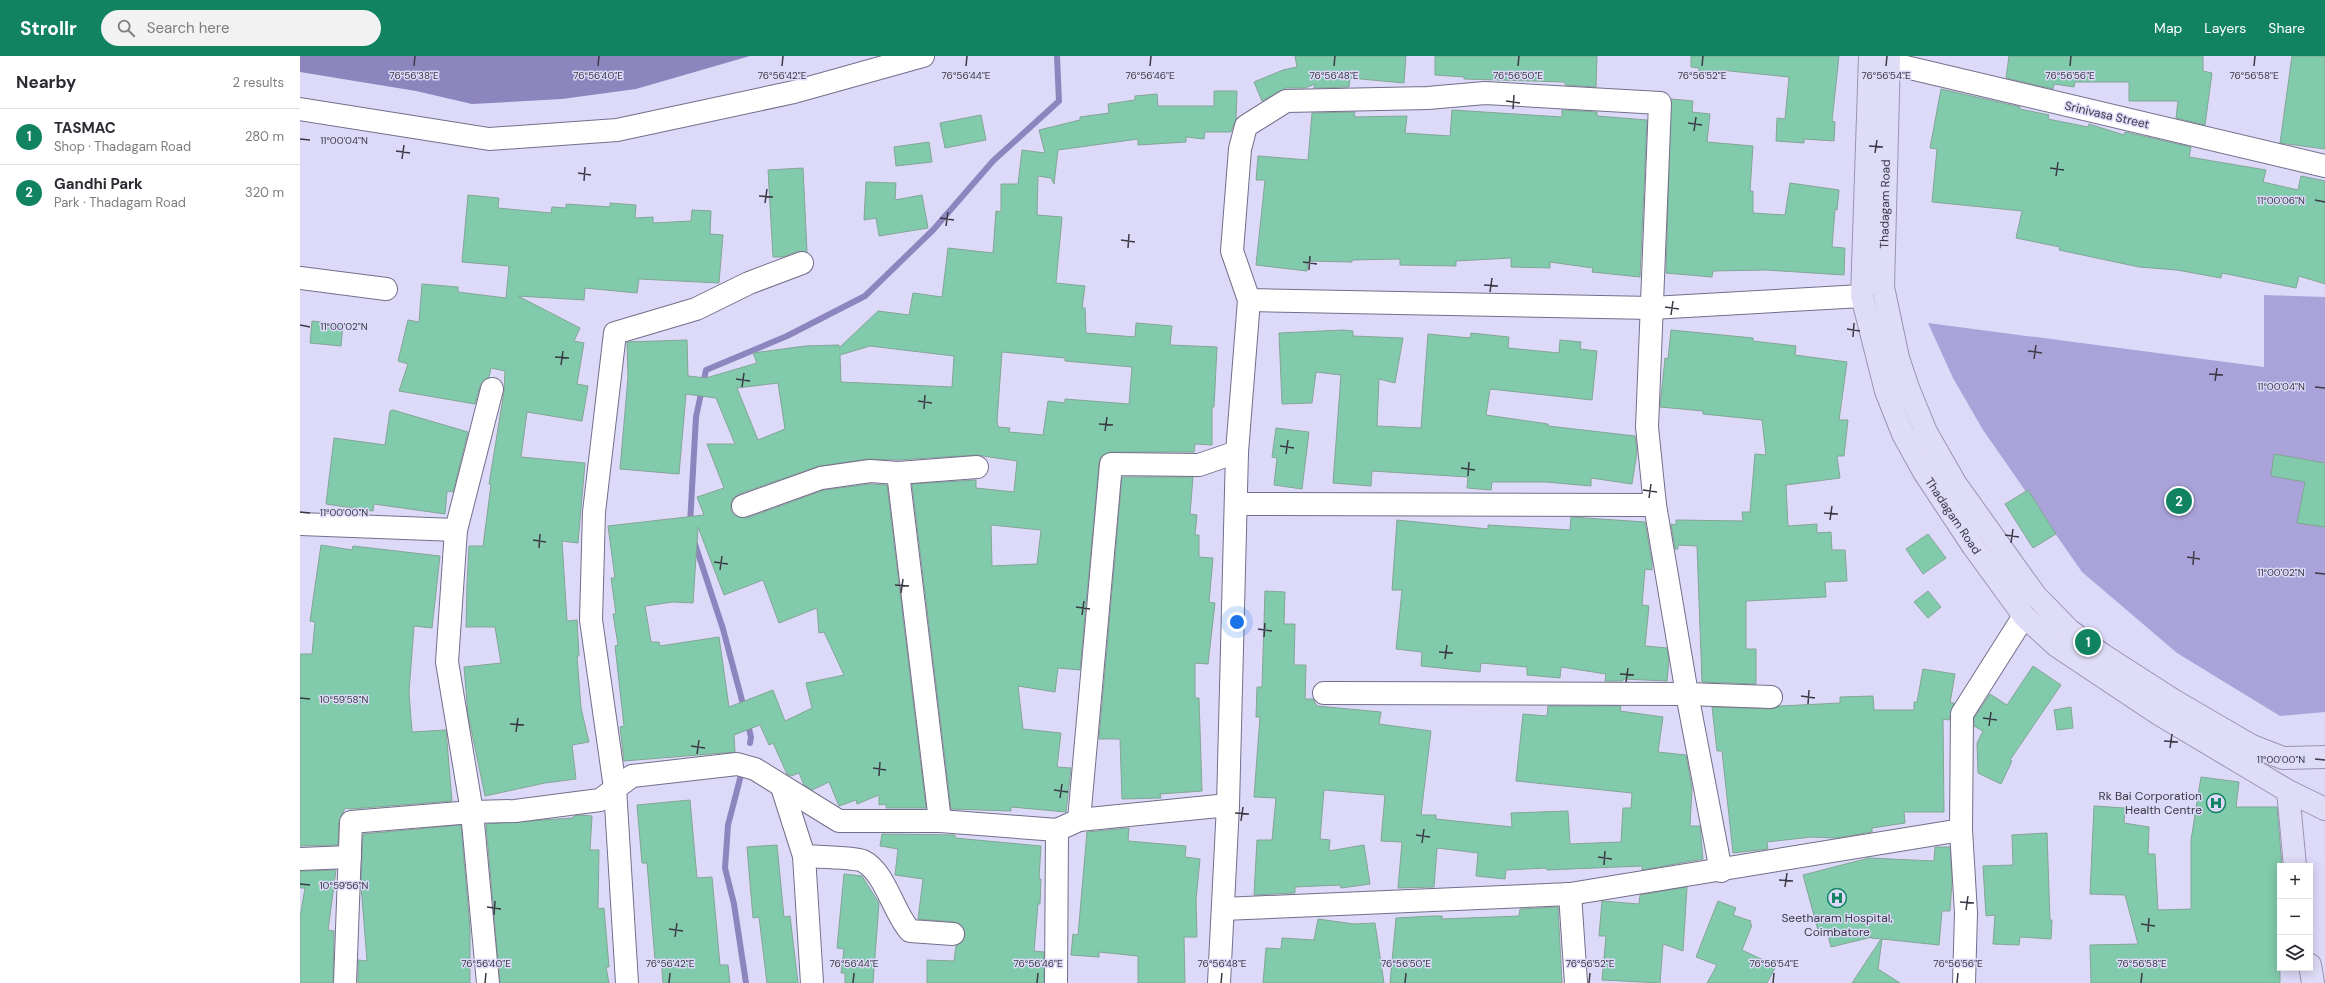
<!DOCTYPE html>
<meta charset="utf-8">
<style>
body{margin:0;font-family:"DM Sans",sans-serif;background:#f2f2f3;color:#2b2b33}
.controls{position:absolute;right:12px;bottom:12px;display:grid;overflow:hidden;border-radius:0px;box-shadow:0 2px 10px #0003}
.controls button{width:36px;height:36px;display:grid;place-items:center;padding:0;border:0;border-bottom:1px solid #e1e1e2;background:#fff;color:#2b2b33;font:20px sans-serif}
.you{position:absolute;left:937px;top:566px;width:14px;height:14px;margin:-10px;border:3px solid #fff;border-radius:50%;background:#1a73e8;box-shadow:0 0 0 6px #1a73e833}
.badge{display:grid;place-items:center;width:26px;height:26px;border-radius:50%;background:#128361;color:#fff;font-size:13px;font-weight:700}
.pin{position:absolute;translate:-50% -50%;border:2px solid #fff;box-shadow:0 1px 4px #0006}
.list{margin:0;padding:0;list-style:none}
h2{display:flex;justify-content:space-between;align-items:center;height:52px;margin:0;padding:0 16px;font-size:17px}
h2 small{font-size:13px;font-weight:400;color:#7c7c81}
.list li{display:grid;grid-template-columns:26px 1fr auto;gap:12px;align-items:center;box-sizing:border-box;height:56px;padding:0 16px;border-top:1px solid #e1e1e2}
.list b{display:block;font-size:15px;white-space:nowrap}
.list p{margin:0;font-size:13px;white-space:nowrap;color:#7c7c81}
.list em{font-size:13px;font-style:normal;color:#7c7c81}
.icon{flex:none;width:22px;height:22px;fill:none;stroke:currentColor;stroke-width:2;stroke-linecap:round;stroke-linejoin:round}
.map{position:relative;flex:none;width:2025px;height:927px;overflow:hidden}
header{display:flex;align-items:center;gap:24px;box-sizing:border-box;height:56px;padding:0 20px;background:#128361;color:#fff}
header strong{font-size:19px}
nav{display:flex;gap:22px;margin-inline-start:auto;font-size:14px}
.search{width:280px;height:36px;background:#f2f2f3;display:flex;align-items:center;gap:10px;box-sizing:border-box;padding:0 14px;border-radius:22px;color:#7c7c81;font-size:15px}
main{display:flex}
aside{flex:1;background:#fff}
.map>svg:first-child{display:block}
.green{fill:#aaa3d9}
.water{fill:#8d85be}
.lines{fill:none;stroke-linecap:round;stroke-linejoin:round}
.stream{stroke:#8d85be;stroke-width:6}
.building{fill:#82caac;stroke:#83a596;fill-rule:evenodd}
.minor-casing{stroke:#726f8a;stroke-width:24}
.major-casing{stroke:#9893b5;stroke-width:24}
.minor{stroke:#fff;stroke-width:22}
.major{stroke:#dfdcf7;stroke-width:22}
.ticks{fill:none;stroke:#3a3945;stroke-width:1.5}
.labels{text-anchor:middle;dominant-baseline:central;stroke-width:3;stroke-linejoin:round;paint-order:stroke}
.street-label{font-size:12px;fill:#3a3945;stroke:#dddaf9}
.poi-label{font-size:12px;fill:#3a3945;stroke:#dddaf9;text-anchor:end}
.ticks-label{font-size:10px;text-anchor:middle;fill:#3a3945;stroke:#dddaf9;stroke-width:3;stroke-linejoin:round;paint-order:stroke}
</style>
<header>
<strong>Strollr</strong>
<div class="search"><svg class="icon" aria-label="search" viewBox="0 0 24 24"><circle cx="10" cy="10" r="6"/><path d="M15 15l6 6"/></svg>Search here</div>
<nav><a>Map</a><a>Layers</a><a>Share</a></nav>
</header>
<main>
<aside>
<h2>Nearby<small>2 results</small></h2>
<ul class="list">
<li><span class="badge">1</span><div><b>TASMAC</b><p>Shop · Thadagam Road</p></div><em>280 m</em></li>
<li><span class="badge">2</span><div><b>Gandhi Park</b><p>Park · Thadagam Road</p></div><em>320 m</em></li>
</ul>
</aside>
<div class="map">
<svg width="2025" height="927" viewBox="0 0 2025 927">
<rect width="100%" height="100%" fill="#dddaf9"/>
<polygon class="green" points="1964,239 2025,241 2025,656 1980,660 1877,597 1782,516 1683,374 1653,322 1628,267 1964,311"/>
<polygon class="water" points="0,0 450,0 336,33 262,43 172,48 116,35 0,16"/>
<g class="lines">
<g class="stream">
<polyline points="390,468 396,361 406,314 487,280 565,240 633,174 693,105 759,45 757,0"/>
<polyline points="394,485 423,573 444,652"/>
<polyline points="447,665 451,681 450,687"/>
<polyline points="441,719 428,769 425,812 434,848 446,927"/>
</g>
</g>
<g class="building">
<polygon points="995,0 1106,0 1104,27 1050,22 1049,31 1014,32 1015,28 1005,32 986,32 962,45 954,26 983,14 997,11"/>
<polygon points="1135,0 1297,0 1296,31 1265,29 1265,26 1164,23 1164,21 1135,19"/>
<polygon points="1391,0 1539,0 1532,65 1535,66 1534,85 1504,83 1504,87 1476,85 1477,62 1485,63 1489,21 1420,14 1420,16 1399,15 1399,12 1391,11"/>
<polygon points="1709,0 1903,0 1903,15 1912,17 1905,69 1876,62 1878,45 1829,45 1829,26 1775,26 1774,31 1754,28 1753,33 1706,22"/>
<polygon points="1992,0 2025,0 2025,93 1980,87"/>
<polygon points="1641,33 1720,51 1720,53 1749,59 1748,63 1788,71 1789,68 1824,79 1825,76 1891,91 1889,101 1966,114 1963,126 1998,134 2001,120 2025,125 2025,228 1999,220 1996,232 1922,217 1921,222 1877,214 1839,211 1759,194 1760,191 1716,182 1722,155 1632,146 1637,93 1630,92"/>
<path d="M 914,35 L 937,35 L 936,63 L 931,76 L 905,76 L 904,83 L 886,81 L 886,86 L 838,89 L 838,83 L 758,94 L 754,128 L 751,122 L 738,120 L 737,159 L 762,161 L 756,227 L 785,230 L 782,252 L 785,252 L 786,277 L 835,281 L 836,267 L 872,270 L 870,289 L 917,291 L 914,351 L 912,351 L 912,389 L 895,388 L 894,396 L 811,396 L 801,401 L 799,407 L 780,614 L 758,612 L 755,636 L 718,630 L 723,673 L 761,677 L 757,711 L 771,712 L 766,756 L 711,751 L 711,755 L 651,753 L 612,428 L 676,424 L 676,432 L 714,436 L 717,405 L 676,399 L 598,404 L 568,403 L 519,410 L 439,438 L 433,442 L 431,448 L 431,455 L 435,460 L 447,462 L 524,434 L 570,428 L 587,429 L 626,752 L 586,752 L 586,748 L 579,749 L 579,739 L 557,748 L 556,744 L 539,750 L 529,726 L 512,734 L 504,729 L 499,717 L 491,720 L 487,718 L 473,687 L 469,689 L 460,669 L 434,679 L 435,696 L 324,705 L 320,671 L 324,670 L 315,590 L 318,589 L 313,558 L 316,558 L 311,522 L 315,522 L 308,470 L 404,459 L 397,441 L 424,432 L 407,388 L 435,388 L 416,342 L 386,338 L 379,418 L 320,413 L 328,321 L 327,286 L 387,284 L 388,320 L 406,322 L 457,307 L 453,297 L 505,290 L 539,289 L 539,292 L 578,255 L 609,259 L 613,237 L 642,241 L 648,192 L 693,197 L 696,155 L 701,156 L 701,128 L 718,128 L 722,94 L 745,97 L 739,74 L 780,64 L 780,61 L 809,57 L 808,48 L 835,44 L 835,40 L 857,38 L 858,50 L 914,50 ZM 570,290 L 654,300 L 652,331 L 541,326 L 540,299 ZM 702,296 L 765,302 L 765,305 L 832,311 L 829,348 L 765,343 L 765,347 L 748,345 L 743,379 L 709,376 L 710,372 L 698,371 L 697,365 ZM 478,327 L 485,373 L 458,384 L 437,332 ZM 691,469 L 741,474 L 737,508 L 692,510 ZM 398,471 L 424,539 L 463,524 L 479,567 L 517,552 L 519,577 L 524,576 L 544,619 L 506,627 L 512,652 L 485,665 L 473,634 L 429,651 L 419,581 L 360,590 L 359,586 L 351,586 L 345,550 L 373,546 L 393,547 Z"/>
<polygon points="1371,43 1393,45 1392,56 1410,58 1407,86 1453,90 1450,135 1453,135 1453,157 1485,159 1490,127 1539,134 1537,154 1535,153 1532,191 1545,192 1544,219 1466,214 1413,215 1412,221 1366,217"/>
<polygon points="1152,54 1262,61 1262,54 1297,56 1297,60 1347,64 1340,221 1292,216 1293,212 1250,206 1250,212 1211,211 1211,202 1156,205 1156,210 1100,209 1100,203 1052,204 1052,206 1008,205 1007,215 956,209 965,124 956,124 958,100 1008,104 1012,57 1055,56 1054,61 1107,60 1105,77 1150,80"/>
<polygon points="681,59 686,84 645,92 640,67"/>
<polygon points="629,86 632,106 596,110 594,91"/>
<polygon points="503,112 507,196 498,195 483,201 473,201 468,114"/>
<polygon points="566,126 596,127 595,144 622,139 628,172 579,180 576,162 564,164"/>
<polygon points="168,139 199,142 198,152 251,157 252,151 266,152 266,148 310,151 310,147 336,149 335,162 353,161 353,167 391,165 392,154 411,155 410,178 423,179 419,227 339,223 337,237 285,232 284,244 218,240 280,272 274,285 284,287 277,328 288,330 282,365 227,356 221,401 285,407 278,487 262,485 267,565 277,564 279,600 277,600 281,652 289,686 272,689 276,723 245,727 185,740 168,658 164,611 201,607 195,571 166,571 167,529 169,490 183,490 191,429 189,428 204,336 205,315 191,312 189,321 180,330 175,348 99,335 108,308 98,305 108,264 119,266 122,228 158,231 158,236 206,242 209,210 162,206"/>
<polygon points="12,265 43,269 41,290 10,287"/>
<polygon points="1043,274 1053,275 1053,280 1103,282 1095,327 1079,323 1077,370 1121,372 1128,278 1170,282 1171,277 1209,281 1208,292 1259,297 1260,284 1281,286 1280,293 1297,295 1292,344 1190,333 1186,359 1248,368 1248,370 1335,380 1337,396 1332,428 1291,422 1291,430 1246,426 1192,426 1191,434 1167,432 1168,421 1072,415 1071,430 1033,427 1041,319 1016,316 1012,347 982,348 979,277"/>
<polygon points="1371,274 1453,282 1453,285 1496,290 1495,299 1547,306 1539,364 1548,364 1544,400 1537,400 1540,422 1486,429 1488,470 1517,468 1517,477 1531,476 1532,494 1545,494 1547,525 1525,526 1526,541 1446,545 1446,593 1456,593 1456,628 1402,626 1397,490 1378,489 1378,493 1375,493 1371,468 1376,469 1376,464 1443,465 1442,456 1450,456 1455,398 1466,399 1462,364 1403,358 1403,355 1360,351 1365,302 1368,303"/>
<polygon points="93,354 168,376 153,436 147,435 145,458 74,448 73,455 26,448 34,382 85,389 90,355"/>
<polygon points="976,372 1009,376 1002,433 974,429 977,402 972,401"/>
<polygon points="1974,398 2025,407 2025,471 1997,467 2005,426 1971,420"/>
<polygon points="822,421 893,421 890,458 897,459 895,479 899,479 899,501 913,502 909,546 915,547 908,608 895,607 895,642 899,642 902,735 860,738 861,742 822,743 820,683 799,683"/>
<polygon points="1728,434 1756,478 1733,492 1705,448"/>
<polygon points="1271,461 1345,466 1352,507 1352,514 1345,513 1342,549 1349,550 1345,590 1367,592 1369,604 1367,625 1323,623 1323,625 1305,625 1306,618 1261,611 1260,622 1227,619 1227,611 1181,607 1180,616 1121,610 1122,596 1096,593 1102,534 1092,534 1097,464 1188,473 1188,469 1270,474"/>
<polygon points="1628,478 1646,502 1623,518 1606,493"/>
<polygon points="21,489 52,494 53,490 140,500 132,572 114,570 109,636 112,676 146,674 152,745 51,753 45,752 39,765 38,789 0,790 0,598 12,598 15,566 10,565"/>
<polygon points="965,535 985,536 984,568 995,568 994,609 1006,609 1005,643 1013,643 1017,650 1081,656 1079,668 1131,675 1121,759 1136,759 1136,763 1212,771 1211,757 1268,755 1270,788 1321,786 1323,752 1331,752 1332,737 1216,725 1223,658 1247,660 1248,650 1321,650 1320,655 1363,661 1358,696 1386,699 1392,732 1390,770 1400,770 1403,803 1342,814 1342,810 1247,814 1246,812 1206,814 1205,823 1176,820 1178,797 1137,792 1134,831 1098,832 1102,786 1081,785 1085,739 1024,734 1020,783 1030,784 1029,795 1064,789 1070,828 1041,832 1040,829 995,831 995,837 954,839 957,784 972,784 976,742 954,741 960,661 956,661 957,631 962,631"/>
<polygon points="1628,535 1641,551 1628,562 1614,546"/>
<polygon points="1733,610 1761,629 1710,704 1712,705 1701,728 1678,717 1677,687 1683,675 1674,670 1674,662 1690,638 1707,649"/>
<polygon points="1623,613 1655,618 1650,647 1654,647 1649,664 1643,663 1644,756 1604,756 1605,767 1572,772 1572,776 1536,782 1512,781 1467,786 1468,793 1433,797 1422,695 1417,695 1412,651 1471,653 1480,650 1540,647 1540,641 1573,640 1574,654 1614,654 1614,646 1617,646"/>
<polygon points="1771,651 1773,672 1757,674 1754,654"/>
<polygon points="1901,721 1939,726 1936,751 1977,751 1982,810 1980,810 1980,927 1791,927 1790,889 1838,888 1825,839 1790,838 1794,750 1825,752 1824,767 1849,771 1848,798 1855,798 1858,854 1891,853 1891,784"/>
<polygon points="390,744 397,822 412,821 420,909 428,909 430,927 363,927 361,903 355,904 347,807 342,807 337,749"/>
<polygon points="281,759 292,760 290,794 299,794 298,853 304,852 309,911 306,911 309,927 200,927 186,768 273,762 274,760"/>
<polygon points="161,769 170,873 170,927 58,927 58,904 67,905 61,829 63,778"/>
<polygon points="829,772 828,785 886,790 885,801 900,803 896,844 897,881 884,881 885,927 838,927 838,900 799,896 799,901 771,899 773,878 778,879 787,776"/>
<polygon points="1747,777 1750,864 1752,864 1751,883 1720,881 1719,889 1693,888 1695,859 1686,860 1683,810 1713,809 1712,779"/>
<polygon points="582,778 655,779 655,782 741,790 739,823 741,823 740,848 738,848 734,895 744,896 744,927 627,927 627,904 654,905 656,890 663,885 665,879 664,873 660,868 654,866 618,863 623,823 595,819 598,793 580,790"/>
<polygon points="477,789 484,861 490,860 498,927 467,927 459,861 453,862 447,791"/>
<polygon points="1635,791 1650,791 1652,825 1650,855 1642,855 1639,889 1582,883 1578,913 1600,927 1552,927 1581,883 1571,882 1572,881 1531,891 1527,876 1519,878 1503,819 1569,802 1634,805"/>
<polygon points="36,814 28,874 34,875 33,927 0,927 0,861 5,832 0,832 0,815"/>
<polygon points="544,818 562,820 579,847 573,927 545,927 545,917 541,917 544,893 537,892"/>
<polygon points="1387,831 1383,895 1363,888 1360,927 1302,924 1306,880 1299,880 1302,845 1339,848 1340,839"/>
<polygon points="1418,845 1436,852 1433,859 1451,865 1450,868 1452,869 1442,894 1476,910 1467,927 1407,927 1417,909 1396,901"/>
<polygon points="1258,851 1262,927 1090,927 1096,862 1132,860 1142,860 1142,863 1219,860 1220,853"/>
<polygon points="1018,863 1054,868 1075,867 1084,927 963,927 966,892 981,893 982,882 1014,884"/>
</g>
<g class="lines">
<defs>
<g id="minor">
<polyline points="1589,7 2025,110"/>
<polyline points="0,53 189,83 317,74 494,36 623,0"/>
<polyline points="0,222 86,233"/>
<polyline points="949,244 1352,252 1562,240"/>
<polyline points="598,417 640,765"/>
<polyline points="936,448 1355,449"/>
<polyline points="443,450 521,422 570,415 598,417 677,411"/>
<polyline points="0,468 156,474"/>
<polyline points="1024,637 1387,638 1471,641"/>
<polyline points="482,731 504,800 512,927"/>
<polyline points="928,749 937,396"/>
<path d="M 504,800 C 516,801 554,801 563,805 C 585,816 593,856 610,875 L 653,878"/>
<polyline points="0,803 50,801"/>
<polyline points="1270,838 1276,927"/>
<polyline points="923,853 1270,838 1661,774"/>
<polyline points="45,927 51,766 172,756 215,755 300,744 332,720 437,708 455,713 539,765 640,765 757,774 779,764"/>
<polyline points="188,927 172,756 147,606 156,474 192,333"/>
<polyline points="327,927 315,732 291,564 294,456 315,277 396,253 449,227 502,207"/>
<polyline points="756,927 757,774"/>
<polyline points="919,927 928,749 779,764 811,408 899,409 937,396 949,244 932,195 940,93 946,70 986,45 1128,42 1185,37 1360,47 1347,371 1355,449 1387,638 1421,815"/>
<polyline points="1664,927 1666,857 1661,774 1662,658 1724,560"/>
</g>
<g id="major">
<polyline points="1570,0 1562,240 1586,335 1603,378 1624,416 1673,490 1724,560 1757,590 1859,658 1988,735 2025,753"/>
<polyline points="1589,0 1583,231 1598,302 1608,332 1626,376 1655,427 1735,539 1769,574 1803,599 1873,644 1952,690 1983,702 2025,701"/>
<polyline points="1988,735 1995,810"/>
<polyline points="2010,909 2013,927"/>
</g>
</defs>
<use href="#minor" class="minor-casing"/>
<use href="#major" class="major-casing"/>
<use href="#minor" class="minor"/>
<use href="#major" class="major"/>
</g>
<path class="ticks" d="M 114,10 L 115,0M 298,10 L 299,0M 482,10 L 483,0M 666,10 L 667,0M 850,10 L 851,0M 1034,10 L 1035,0M 1218,10 L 1219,0M 1402,10 L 1403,0M 1586,10 L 1587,0M 1770,10 L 1771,0M 1954,10 L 1955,0M 1206,45 L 1220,47M 1213,53 L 1214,39M 1388,67 L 1402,69M 1394,75 L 1396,61M 0,83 L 10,84M 1569,90 L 1583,91M 96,95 L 110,97M 1575,97 L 1577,84M 102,103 L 104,89M 1750,112 L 1764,114M 278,117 L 291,119M 1756,120 L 1758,106M 284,125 L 285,111M 459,140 L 473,141M 2015,144 L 2025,146M 465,147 L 467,133M 640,162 L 654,164M 646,170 L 648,156M 821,184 L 835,186M 828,192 L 829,178M 1003,206 L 1017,208M 1009,214 L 1010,200M 1184,229 L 1198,230M 1190,236 L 1192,222M 1365,251 L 1379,253M 1371,259 L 1373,245M 0,269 L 10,271M 1547,273 L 1560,275M 1553,281 L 1554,267M 1728,295 L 1742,297M 255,301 L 269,302M 1734,303 L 1736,289M 261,309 L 263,295M 1909,318 L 1923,319M 436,323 L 450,325M 1915,325 L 1917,312M 442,331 L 444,317M 2015,331 L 2025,332M 618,345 L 632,347M 624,353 L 625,339M 799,368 L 813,369M 805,375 L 807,361M 980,390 L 994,392M 986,398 L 988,384M 1161,412 L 1175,414M 1168,420 L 1169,406M 1343,434 L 1357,436M 1349,442 L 1351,428M 0,456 L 10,457M 1524,457 L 1538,458M 1530,464 L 1532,450M 1705,479 L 1719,481M 233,484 L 246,486M 1711,487 L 1713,473M 239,492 L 240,478M 1887,501 L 1900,503M 414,506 L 428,508M 1893,509 L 1894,495M 420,514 L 422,500M 2015,517 L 2025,518M 595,529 L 609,530M 601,537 L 603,523M 776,551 L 790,553M 782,559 L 784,545M 958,573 L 972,575M 964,581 L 965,567M 1139,596 L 1153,597M 1145,603 L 1147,589M 1320,618 L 1334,619M 1326,626 L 1328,612M 1501,640 L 1515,642M 0,642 L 10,643M 1508,648 L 1509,634M 1683,662 L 1697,664M 210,668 L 224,669M 1689,670 L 1691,656M 216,676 L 218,662M 1864,685 L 1878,686M 391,690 L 405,692M 1870,692 L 1872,678M 397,698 L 399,684M 2015,703 L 2025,704M 573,712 L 586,714M 579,720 L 580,706M 754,734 L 768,736M 760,742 L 762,728M 935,757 L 949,758M 941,765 L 943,751M 1116,779 L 1130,781M 1122,787 L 1124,773M 1298,801 L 1312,803M 1304,809 L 1305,795M 1479,824 L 1493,825M 0,828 L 10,829M 1485,831 L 1487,817M 1660,846 L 1674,847M 187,851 L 201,853M 1666,854 L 1668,840M 194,859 L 195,845M 1841,868 L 1855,870M 369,873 L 383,875M 1848,876 L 1849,862M 375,881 L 377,867M 185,927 L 186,917M 369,927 L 370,917M 553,927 L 554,917M 737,927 L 738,917M 921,927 L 922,917M 1105,927 L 1106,917M 1289,927 L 1290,917M 1473,927 L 1474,917M 1657,927 L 1658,917M 1841,927 L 1842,917"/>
<defs>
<symbol id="hospital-ring" viewBox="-11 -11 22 22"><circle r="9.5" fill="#dddaf9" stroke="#128361" stroke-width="1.5"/><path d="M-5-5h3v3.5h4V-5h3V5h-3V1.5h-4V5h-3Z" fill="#128361"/></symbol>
</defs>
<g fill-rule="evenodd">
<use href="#hospital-ring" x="1905" y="736" width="22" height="22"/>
<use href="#hospital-ring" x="1526" y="831" width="22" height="22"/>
</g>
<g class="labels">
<g class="street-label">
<text transform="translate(1807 59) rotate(13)">Srinivasa Street</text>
<text transform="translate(1585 148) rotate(-89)">Thadagam Road</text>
<text transform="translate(1653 460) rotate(56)">Thadagam Road</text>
</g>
<g class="poi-label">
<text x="1902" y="740">Rk Bai Corporation<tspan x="1902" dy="14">Health Centre</tspan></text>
<text x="1537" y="862" text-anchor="middle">Seetharam Hospital,<tspan x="1537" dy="14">Coimbatore</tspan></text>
</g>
</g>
<g class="ticks-label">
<text x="114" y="23">76°56'38"E</text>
<text x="298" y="23">76°56'40"E</text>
<text x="482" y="23">76°56'42"E</text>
<text x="666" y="23">76°56'44"E</text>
<text x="850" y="23">76°56'46"E</text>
<text x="1034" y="23">76°56'48"E</text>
<text x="1218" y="23">76°56'50"E</text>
<text x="1402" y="23">76°56'52"E</text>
<text x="1586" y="23">76°56'54"E</text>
<text x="1770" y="23">76°56'56"E</text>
<text x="1954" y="23">76°56'58"E</text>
<text x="44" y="88">11°00'04"N</text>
<text x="1981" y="148">11°00'06"N</text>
<text x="44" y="274">11°00'02"N</text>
<text x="1981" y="334">11°00'04"N</text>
<text x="44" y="460">11°00'00"N</text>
<text x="1981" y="520">11°00'02"N</text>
<text x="44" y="647">10°59'58"N</text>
<text x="1981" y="707">11°00'00"N</text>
<text x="44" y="833">10°59'56"N</text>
<text x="186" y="911">76°56'40"E</text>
<text x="370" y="911">76°56'42"E</text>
<text x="554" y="911">76°56'44"E</text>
<text x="738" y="911">76°56'46"E</text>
<text x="922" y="911">76°56'48"E</text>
<text x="1106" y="911">76°56'50"E</text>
<text x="1290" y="911">76°56'52"E</text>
<text x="1474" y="911">76°56'54"E</text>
<text x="1658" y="911">76°56'56"E</text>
<text x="1842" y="911">76°56'58"E</text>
</g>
</svg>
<div class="controls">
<button>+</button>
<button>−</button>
<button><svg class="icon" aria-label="layers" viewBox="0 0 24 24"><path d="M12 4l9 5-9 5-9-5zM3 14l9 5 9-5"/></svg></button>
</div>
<div class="you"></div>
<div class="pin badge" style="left:1788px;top:586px">1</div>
<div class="pin badge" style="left:1879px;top:445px">2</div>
</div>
</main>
